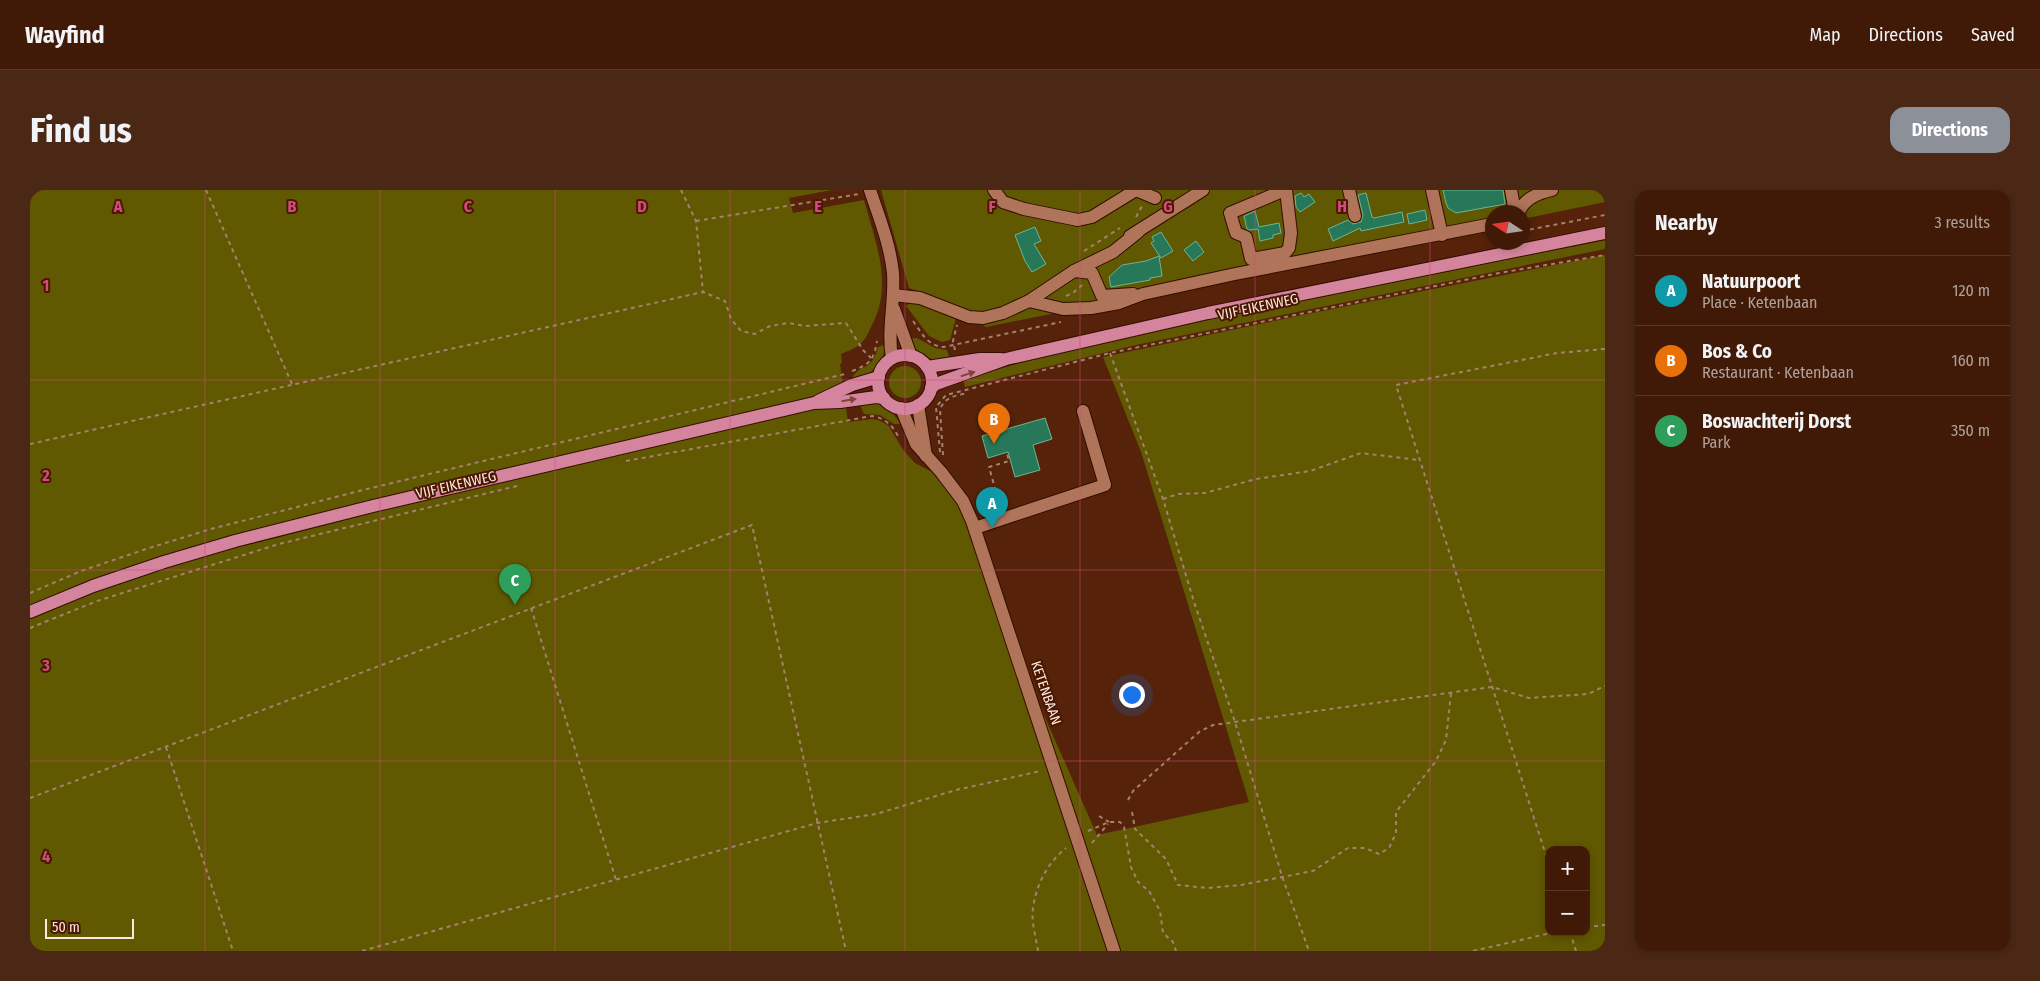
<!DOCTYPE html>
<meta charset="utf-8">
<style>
body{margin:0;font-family:"Fira Sans Condensed",sans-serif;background:#4b2715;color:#f1f3f6}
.controls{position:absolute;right:15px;bottom:15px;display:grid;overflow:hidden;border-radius:10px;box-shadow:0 2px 8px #0003}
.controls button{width:45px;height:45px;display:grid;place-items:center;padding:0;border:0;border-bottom:1px solid #593828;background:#401a07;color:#f1f3f6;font:25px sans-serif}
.compass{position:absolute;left:1455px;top:15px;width:45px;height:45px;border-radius:50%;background:#401a07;box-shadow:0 2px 8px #0003;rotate:282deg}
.scale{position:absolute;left:15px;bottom:12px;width:89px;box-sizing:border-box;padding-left:5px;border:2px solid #fde8df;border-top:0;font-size:14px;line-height:18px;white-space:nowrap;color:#fde8df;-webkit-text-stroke:4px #4b1700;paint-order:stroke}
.you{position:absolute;left:1101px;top:504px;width:18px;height:18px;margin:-12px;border:4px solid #fff;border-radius:50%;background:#1a73e8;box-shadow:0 0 0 8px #1a73e833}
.badge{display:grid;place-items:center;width:32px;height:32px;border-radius:50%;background:#8c9099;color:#fff;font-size:16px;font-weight:700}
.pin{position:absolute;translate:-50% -41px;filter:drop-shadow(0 1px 2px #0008)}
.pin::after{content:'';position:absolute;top:26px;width:18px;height:15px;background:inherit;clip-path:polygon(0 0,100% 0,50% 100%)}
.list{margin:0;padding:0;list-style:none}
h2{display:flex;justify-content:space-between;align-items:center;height:65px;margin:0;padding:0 20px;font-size:21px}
h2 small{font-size:16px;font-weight:400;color:#aea19b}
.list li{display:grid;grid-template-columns:32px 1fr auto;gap:15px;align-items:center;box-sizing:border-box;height:70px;padding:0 20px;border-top:1px solid #593828}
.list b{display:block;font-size:19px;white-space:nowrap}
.list p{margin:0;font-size:16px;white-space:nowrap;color:#aea19b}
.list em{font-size:16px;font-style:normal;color:#aea19b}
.map{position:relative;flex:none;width:1575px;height:761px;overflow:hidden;border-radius:15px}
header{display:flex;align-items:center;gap:30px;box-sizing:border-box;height:70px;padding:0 25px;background:#401a07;border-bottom:1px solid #593828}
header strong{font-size:24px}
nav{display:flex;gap:28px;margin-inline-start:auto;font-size:18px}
.intro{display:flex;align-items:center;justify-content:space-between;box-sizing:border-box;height:120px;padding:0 30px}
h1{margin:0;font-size:35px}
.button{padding:12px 22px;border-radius:15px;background:#8c9099;color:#fff;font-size:18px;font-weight:700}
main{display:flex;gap:30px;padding:0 30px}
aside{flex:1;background:#401a07;border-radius:15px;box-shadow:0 2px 8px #0003}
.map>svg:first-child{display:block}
.green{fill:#615802;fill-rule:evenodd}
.building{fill:#277858;stroke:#6fb494}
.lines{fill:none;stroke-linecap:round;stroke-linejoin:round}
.minor-casing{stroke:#340d00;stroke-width:14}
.major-casing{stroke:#340d00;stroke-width:14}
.path{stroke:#a6806f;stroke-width:2;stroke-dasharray:4 4;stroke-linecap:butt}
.minor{stroke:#b0745b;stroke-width:12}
.major{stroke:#d5849d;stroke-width:12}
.oneway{fill:#82433f}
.grid{fill:none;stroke:#d14c7c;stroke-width:1;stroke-opacity:0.55}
.labels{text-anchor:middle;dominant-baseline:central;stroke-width:4;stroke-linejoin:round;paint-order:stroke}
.street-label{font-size:14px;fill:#fde8df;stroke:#4b1700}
.grid-label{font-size:16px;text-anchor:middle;font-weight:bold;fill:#d14c7c;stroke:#4b1700;stroke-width:4;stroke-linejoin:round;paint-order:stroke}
</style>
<header>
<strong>Wayfind</strong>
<nav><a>Map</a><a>Directions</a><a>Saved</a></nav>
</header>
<div class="intro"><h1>Find us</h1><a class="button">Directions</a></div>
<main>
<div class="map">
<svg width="1575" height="761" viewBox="0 0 1575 761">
<rect width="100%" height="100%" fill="#562209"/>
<g class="green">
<path d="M 0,0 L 802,0 L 759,8 L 763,23 L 834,10 C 846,54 864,95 841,137 C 838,144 834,152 828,156 C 823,159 816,162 811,164 L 812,173 L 810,174 L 818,232 L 842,229 L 848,230 L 858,235 L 874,261 L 885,273 L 902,282 L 930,317 L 943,355 L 949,354 L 987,464 L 1067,645 L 1219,612 L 1111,262 L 1073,167 L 1282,123 L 1575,65 L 1575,761 L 0,761 ZM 1519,660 L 1556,660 L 1556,742 L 1519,742 Z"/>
<polygon points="851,0 1575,0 1575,12 1493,29 1492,22 1462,22 1462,35 956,137 899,105 879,98"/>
<polygon points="1575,49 1575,59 1106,155 935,197 933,190 993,172 1119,142"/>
<polygon points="880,113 887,113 926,128 920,150 912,152 899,146 876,116"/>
<path d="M 887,148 L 905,158 L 917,160 L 920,170 C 900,171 889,167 879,149 Z"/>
<path d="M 856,154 C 855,164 848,178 839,183 C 835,186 828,187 823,189 L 823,186 C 833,173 842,181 848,157 Z"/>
<circle cx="875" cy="192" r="16"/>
<polygon points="829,213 848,213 864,225 871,234 864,234 850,225 834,224"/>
</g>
<g class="building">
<polygon points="1413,0 1473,0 1475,14 1426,23 1418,18 1416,13"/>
<polygon points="1271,3 1274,7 1279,4 1285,12 1270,22 1266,17 1265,6"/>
<polygon points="1336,3 1342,27 1344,28 1372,22 1374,32 1331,41 1330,38 1303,51 1298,39 1318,30 1323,34 1331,32 1333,25 1328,5"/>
<polygon points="1395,20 1397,30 1379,34 1377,24"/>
<polygon points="1225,21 1229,37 1249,33 1251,43 1243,45 1243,48 1230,51 1228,39 1220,40 1217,39 1214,26"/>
<polygon points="1005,37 1011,51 1004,54 1016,74 1002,82 995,71 985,45"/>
<polygon points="1131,42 1143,61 1131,68 1121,53 1124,51 1122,47"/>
<polygon points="1166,51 1174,62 1163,71 1154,60"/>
<polygon points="1129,66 1132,86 1120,88 1120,90 1081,97 1079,87 1092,75 1116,71"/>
<polygon points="1015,228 1022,249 1003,255 1010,280 985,287 978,262 958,268 952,246"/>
</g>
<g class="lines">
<defs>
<g id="minor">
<path d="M 840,0 C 849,27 860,54 863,83 C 865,112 857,140 862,168"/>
<polyline points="964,0 973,12 994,19 1048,30 1062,27 1106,0"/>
<polyline points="1106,0 1125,8"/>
<polyline points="1255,0 1200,23 1206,43 1216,47 1221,69 1255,63 1259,58 1261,43 1256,0"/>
<polyline points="1319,0 1325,26"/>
<polyline points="1402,0 1412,45"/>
<polyline points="1481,0 1485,22"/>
<path d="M 1489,22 C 1494,9 1508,3 1522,0"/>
<polyline points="1100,46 1173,0"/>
<polyline points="1044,81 1062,83 1072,106 1103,104"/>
<polyline points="863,105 890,108 939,127 953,128 973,123 999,111 1044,81 1083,62 1108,42"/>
<polyline points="999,111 1033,119 1061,118 1089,113 1113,104 1205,84 1462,34"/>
<polyline points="864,119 881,166"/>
<polyline points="888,215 896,266"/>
<polyline points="871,218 886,254 911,282 933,311 942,331 1084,761"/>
<polyline points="945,338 1075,295 1053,221"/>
</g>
<g id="major">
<circle cx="875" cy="192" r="27"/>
<polyline points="897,177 950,169 971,169"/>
<polyline points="901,198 906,194 976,169 1178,123 1575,43"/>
<polyline points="788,211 822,195 849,187"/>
<polyline points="0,422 63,396 134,372 205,351 343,316 784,213 810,212 846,207 854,208"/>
</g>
</defs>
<use href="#minor" class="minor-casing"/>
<use href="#major" class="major-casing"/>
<g class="path">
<polyline points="176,0 262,194"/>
<polyline points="651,0 666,31 673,102"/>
<polyline points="1106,27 1112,16"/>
<polyline points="666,31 829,4"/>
<polyline points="1492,41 1575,25"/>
<polyline points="1054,61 1090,38"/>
<polyline points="1036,106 1043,103 1052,95"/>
<path d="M 883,131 C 892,143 897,156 914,157 L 1031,132"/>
<polyline points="925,160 923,151 927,135"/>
<polyline points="1080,163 1133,309 1164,412 1205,532 1252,686 1279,761"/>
<path d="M 822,181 C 840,174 844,170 847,151"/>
<polyline points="0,254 673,102 695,111 701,129 711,141 725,144 740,136 758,133 775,136 816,133 833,160 841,168"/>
<polyline points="910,262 906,217 916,205 1080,163 1469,83 1575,65"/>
<path d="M 913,265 L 910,220 C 914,207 925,206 937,203"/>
<path d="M 596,271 L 842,226 C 855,228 862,235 868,246"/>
<polyline points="1133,309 1148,304 1175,303 1226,289 1280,281 1331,263 1389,270"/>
<polyline points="970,316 959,277 979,271 977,263"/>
<polyline points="0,403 51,381 116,359 181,339 337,299 815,184"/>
<polyline points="501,418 586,690"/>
<polyline points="0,438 67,411 249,354 491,295"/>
<polyline points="136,557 203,761"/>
<polyline points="0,608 722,335 816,761"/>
<polyline points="1098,610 1103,601 1169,542 1183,535 1462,497 1499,508 1558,504 1575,496"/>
<polyline points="1102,622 1105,639 1136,669 1148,695 1178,698 1211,695 1283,681 1318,658 1335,658 1349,664 1359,658 1366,643 1366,622 1406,571 1416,550 1421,503"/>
<polyline points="1069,626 1079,632"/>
<polyline points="1058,641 1079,632 1090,632 1094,637 1101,677 1108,692 1119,701 1130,721 1133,743 1143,752 1146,761"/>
<polyline points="1062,653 1078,634"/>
<polyline points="1519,675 1366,195 1527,163 1575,159"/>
<polyline points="1556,737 1575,735"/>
<polyline points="1540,742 1546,761"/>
<polyline points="332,761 787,633 846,624 926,600 1011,581"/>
<path d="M 1008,761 C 1006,747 1001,732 1003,718 C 1006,695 1018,672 1036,658"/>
<polyline points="1443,761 1525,742"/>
</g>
<use href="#minor" class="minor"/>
<use href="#major" class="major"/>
</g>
<defs><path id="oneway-solid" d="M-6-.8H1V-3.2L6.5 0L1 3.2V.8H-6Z" transform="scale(1.25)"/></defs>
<g class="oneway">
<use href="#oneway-solid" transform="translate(938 184) rotate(-18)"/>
<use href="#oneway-solid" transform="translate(819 210) rotate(-9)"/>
</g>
<path class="grid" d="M 175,0 L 175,761M 350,0 L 350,761M 525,0 L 525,761M 700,0 L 700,761M 875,0 L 875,761M 1050,0 L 1050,761M 1225,0 L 1225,761M 1400,0 L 1400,761M 0,190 L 1575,190M 0,380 L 1575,380M 0,571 L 1575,571"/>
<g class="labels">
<g class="street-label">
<text transform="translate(1228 117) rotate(-12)">VIJF EIKENWEG</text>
<text transform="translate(426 295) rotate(-13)">VIJF EIKENWEG</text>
<text transform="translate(1016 503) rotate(71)">KETENBAAN</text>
</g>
</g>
<g class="grid-label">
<text x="88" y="22">A</text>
<text x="262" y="22">B</text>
<text x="438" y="22">C</text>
<text x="612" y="22">D</text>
<text x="788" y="22">E</text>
<text x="962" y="22">F</text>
<text x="1138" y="22">G</text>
<text x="1312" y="22">H</text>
<text x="16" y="101">1</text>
<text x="16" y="291">2</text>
<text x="16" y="481">3</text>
<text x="16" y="672">4</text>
</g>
</svg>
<div class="controls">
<button>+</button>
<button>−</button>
</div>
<svg class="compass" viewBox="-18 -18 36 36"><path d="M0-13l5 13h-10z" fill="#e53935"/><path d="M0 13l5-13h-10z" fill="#aea19b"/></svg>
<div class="scale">50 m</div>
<div class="you"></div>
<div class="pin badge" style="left:962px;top:338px;background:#0f9aa8">A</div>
<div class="pin badge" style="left:964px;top:254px;background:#e8710a">B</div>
<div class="pin badge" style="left:485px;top:415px;background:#2e9e5b">C</div>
</div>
<aside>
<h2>Nearby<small>3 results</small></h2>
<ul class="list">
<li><span class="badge" style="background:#0f9aa8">A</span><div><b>Natuurpoort</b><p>Place · Ketenbaan</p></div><em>120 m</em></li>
<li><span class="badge" style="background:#e8710a">B</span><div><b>Bos &amp; Co</b><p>Restaurant · Ketenbaan</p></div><em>160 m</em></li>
<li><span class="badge" style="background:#2e9e5b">C</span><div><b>Boswachterij Dorst</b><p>Park</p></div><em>350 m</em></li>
</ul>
</aside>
</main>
